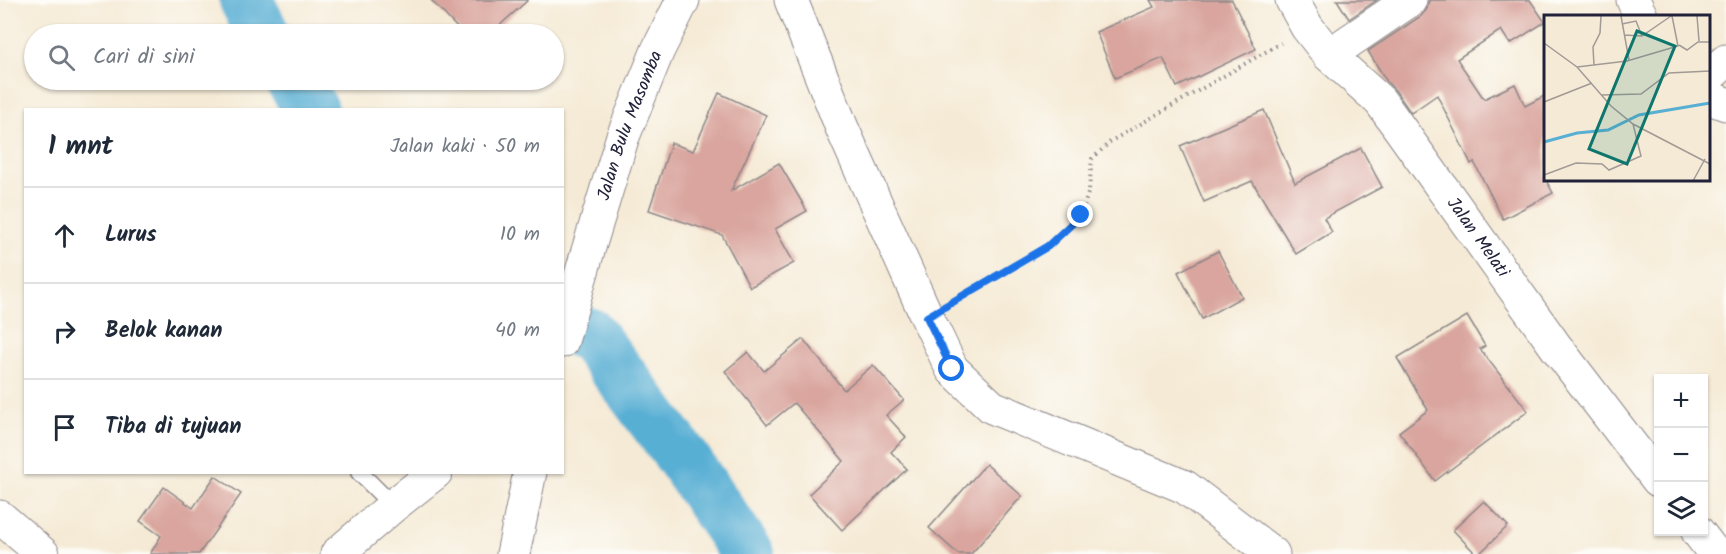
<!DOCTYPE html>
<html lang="id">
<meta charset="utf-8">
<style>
body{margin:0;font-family:Kalam,sans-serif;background:#f6f6f7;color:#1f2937}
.controls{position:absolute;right:18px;bottom:18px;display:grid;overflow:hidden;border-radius:0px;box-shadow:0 2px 4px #0004}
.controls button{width:54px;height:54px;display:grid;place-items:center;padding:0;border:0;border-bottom:2px solid #e0e1e3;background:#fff;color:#1f2937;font:30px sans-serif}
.stop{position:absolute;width:18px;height:18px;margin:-14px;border:4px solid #1a73e8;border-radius:50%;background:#fff}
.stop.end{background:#1a73e8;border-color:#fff;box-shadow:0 2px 6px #0008}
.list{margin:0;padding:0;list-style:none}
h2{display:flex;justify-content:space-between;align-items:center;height:78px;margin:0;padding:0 24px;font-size:26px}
h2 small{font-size:20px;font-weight:400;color:#747a83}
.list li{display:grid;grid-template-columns:39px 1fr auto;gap:18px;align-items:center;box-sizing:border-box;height:96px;padding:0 24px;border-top:2px solid #e0e1e3}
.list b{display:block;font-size:22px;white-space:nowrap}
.list em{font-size:20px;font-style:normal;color:#747a83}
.icon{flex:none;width:33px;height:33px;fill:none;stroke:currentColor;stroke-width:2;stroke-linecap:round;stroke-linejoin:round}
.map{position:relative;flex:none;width:1726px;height:554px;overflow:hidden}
.search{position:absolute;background:#fff;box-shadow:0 2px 4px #0004;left:24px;top:24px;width:540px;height:66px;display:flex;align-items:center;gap:15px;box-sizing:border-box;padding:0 21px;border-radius:33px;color:#747a83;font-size:22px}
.panel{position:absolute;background:#fff;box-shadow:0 2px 4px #0004;left:24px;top:108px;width:540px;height:366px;border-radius:0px}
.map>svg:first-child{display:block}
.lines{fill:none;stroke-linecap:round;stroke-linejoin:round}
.river{stroke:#58afd4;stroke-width:54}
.building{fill:#d9a59e}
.service-casing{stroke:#8c8688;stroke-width:19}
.minor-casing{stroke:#8c8688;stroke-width:35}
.tertiary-casing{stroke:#8c8688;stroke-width:35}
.path{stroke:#8c8688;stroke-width:4;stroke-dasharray:1.5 4.5;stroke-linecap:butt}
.service{stroke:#fff;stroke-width:16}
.minor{stroke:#fff;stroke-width:33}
.tertiary{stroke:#fff;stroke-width:33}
.route{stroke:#1a73e8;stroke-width:8}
.labels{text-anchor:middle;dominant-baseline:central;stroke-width:5;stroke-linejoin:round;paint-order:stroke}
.street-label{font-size:18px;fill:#22223b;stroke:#fdfcf7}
.inset-river{fill:none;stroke:#58afd4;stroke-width:3}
.inset-road{fill:none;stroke:#a19a97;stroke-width:1.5}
.view{fill:#0f766e;fill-opacity:0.15;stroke:#0f766e;stroke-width:3}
.inset-edge{fill:none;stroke:#22223b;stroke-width:3}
</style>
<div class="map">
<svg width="1726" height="554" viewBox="0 0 1726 554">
<rect width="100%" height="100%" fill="#fdfcf7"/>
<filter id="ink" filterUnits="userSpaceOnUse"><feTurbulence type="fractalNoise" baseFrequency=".0167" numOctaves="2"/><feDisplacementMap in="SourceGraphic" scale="12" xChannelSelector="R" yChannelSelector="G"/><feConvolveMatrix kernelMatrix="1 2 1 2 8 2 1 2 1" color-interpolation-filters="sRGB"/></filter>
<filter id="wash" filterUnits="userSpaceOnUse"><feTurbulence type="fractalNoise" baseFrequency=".008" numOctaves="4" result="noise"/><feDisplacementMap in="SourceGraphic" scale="24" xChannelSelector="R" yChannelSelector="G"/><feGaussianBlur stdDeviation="1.35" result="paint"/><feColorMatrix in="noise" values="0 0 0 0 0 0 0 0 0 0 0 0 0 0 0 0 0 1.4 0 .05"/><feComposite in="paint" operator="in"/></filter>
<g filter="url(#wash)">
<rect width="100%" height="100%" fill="#f5ead5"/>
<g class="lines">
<g class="river">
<polyline points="246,0 263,34"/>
<polyline points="292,80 312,110"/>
<polyline points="562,325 590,335 682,457 748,554"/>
</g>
</g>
<g id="blocks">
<g class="building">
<polygon points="431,0 528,0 490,34 463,34"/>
<polygon points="1150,0 1232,0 1256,49 1177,87 1163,58 1115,78 1096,32 1154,7"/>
<polygon points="1337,0 1377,0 1349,19"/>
<polygon points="1429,0 1530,0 1545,22 1510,44 1501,30 1457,59 1484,99 1515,84 1525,106 1546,95 1546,180 1553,193 1503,219 1474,162 1471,164 1437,95 1411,113 1395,90 1387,82 1368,51 1421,16 1427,9"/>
<polygon points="719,93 766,115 731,191 779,163 807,211 775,229 794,263 750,287 722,235 649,210 671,143 693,151"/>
<polygon points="1264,110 1295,183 1361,148 1382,187 1324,218 1332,232 1296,254 1252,181 1204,202 1180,146"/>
<polygon points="1218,251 1242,297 1202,319 1178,272"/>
<polygon points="1467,316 1485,346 1480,349 1528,411 1435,481 1399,432 1428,410 1397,358"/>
<polygon points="803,339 844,390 873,365 904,400 886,415 906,437 891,452 907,469 842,530 809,494 844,461 794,403 767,425 725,371 748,352 764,371"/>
<polygon points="986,464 1022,496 971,554 958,554 929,528"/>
<polygon points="215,476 241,494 199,554 150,554 161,536 140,521 164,487 193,508"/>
<polygon points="1484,501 1508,526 1479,554 1476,554 1453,530"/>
</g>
</g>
</g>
<g filter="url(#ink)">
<use href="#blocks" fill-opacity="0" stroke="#8c8688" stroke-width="1.5"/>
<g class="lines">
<defs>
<polyline id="service" points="359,472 393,506"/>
<g id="minor">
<polyline points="791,0 842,128 927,317 952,369 992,407 1185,487 1273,554"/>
<path id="s1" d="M 1292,0 L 1307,27 L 1329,55 L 1380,101 L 1556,347 L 1658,480"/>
<polyline points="1633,0 1641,16"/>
<polyline points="1329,55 1410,0"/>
<polyline points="1710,75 1726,61"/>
<polyline points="1710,98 1726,104"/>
<polyline points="0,517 43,554"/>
<polyline points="1698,532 1715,554"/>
<polyline points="337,554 393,506 436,472"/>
</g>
<g id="tertiary">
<path id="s2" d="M 562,341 L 587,254 L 622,139 L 658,50 L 683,0"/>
<polyline points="513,554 530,472"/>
</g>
</defs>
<use href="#service" class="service-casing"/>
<use href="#minor" class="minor-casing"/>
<use href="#tertiary" class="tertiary-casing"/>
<polyline class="path" points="955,300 1048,246 1081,215 1089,190 1092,159 1111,141 1281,43"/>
<use href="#service" class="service"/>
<use href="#minor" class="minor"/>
<use href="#tertiary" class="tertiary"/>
</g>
</g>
<g class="lines" filter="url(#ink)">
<polyline class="route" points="952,369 927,317 1048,246 1081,215"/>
</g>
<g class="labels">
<g class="street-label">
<text stroke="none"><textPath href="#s2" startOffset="226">Jalan Bulu Masomba</textPath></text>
<text stroke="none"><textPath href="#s1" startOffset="303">Jalan Melati</textPath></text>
</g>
</g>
<g transform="translate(1544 15)">
<rect width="166" height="166" fill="#f5ead5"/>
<path class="inset-river" d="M 0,127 L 33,118 L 64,115 L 95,100 L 166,88"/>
<path class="inset-road" d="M 77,1 L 85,45M 153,1 L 155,26M 78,9 L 92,6 L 98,21M 80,20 L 98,21 L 127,1M 0,28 L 33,52 L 67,91 L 89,109 L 166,149M 135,30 L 143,35 L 154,27 L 166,27M 50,50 L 49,32 L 56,18 L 57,1M 33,52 L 83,46 L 134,31 L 128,1M 58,80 L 97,79 L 125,58 L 166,56M 0,87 L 48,68M 0,160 L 32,148 L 58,149 L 65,155 L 97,141 L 89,109M 149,166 L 161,144"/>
<path class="view" d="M 93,16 L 131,31 L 83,149 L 45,134 Z"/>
<rect width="166" height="166" class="inset-edge"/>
</g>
</svg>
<div class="controls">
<button>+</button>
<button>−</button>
<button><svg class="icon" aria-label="layers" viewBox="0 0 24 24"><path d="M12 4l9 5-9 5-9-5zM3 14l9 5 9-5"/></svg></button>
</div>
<div class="stop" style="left:952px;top:369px"></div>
<div class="stop end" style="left:1081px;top:215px"></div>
<div class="search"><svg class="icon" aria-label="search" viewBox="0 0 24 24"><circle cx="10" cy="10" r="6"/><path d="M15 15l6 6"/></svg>Cari di sini</div>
<section class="panel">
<h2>1 mnt<small>Jalan kaki · 50 m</small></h2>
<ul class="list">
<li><svg class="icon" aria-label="ahead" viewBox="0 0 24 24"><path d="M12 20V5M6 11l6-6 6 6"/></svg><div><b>Lurus</b></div><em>10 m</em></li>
<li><svg class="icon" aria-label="right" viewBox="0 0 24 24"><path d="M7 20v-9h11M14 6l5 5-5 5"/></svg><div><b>Belok kanan</b></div><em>40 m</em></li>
<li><svg class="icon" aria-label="arrive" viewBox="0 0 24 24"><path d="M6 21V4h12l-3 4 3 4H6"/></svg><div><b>Tiba di tujuan</b></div></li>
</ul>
</section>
</div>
